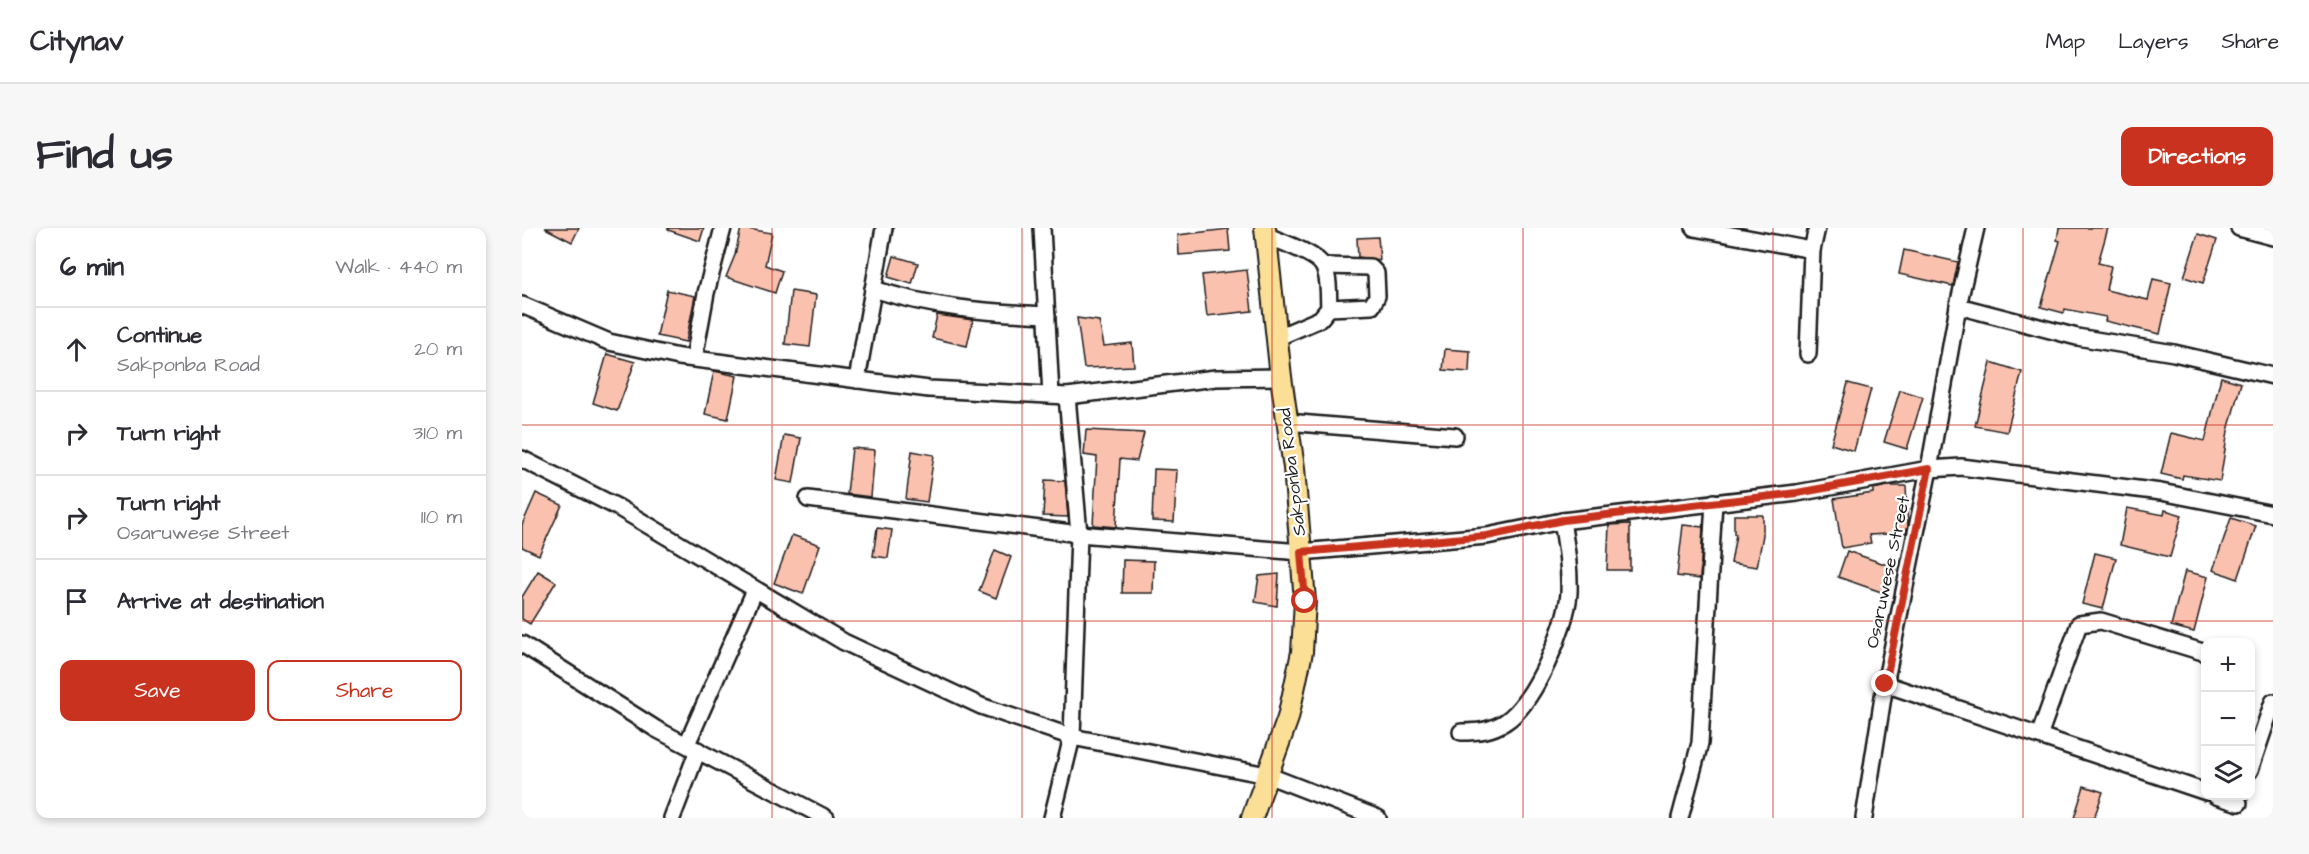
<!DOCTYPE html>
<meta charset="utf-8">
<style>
body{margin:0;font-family:"Architects Daughter",sans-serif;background:#f7f7f7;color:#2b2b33}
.controls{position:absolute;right:18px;bottom:18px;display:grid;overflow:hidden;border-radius:12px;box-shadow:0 3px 9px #0003}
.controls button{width:54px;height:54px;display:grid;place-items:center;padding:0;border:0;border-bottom:2px solid #e1e1e2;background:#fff;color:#2b2b33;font:30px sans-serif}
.stop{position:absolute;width:18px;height:18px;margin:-14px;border:4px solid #c8321e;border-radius:50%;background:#fff}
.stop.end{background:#c8321e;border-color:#fff;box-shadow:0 2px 6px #0008}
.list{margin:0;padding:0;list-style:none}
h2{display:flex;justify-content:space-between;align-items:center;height:78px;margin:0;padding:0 24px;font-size:26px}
h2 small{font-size:20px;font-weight:400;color:#7c7c81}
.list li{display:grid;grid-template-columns:39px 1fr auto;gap:18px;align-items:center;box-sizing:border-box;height:84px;padding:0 24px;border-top:2px solid #e1e1e2}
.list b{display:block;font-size:22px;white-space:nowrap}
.list p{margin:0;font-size:20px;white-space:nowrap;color:#7c7c81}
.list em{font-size:20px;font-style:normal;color:#7c7c81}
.actions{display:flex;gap:12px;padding:18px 24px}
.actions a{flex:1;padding:14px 0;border:2px solid #c8321e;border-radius:12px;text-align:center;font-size:21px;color:#c8321e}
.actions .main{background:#c8321e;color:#fff}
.icon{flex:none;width:33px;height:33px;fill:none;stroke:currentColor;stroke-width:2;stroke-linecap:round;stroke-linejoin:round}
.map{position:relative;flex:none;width:1751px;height:590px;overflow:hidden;border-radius:12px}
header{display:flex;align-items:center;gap:36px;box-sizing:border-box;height:84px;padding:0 30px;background:#fff;border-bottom:2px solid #e1e1e2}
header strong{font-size:28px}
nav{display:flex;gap:33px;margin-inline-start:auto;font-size:21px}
.intro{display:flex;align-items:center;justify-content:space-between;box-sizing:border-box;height:144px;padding:0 36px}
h1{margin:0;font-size:42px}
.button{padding:15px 27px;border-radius:12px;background:#c8321e;color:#fff;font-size:21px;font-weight:700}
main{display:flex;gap:36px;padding:0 36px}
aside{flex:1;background:#fff;border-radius:12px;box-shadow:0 3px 9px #0003}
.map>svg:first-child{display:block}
.building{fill:#fac1af;stroke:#1c1c1c;stroke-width:1.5}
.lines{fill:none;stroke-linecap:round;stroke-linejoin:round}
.minor-casing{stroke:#1c1c1c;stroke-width:20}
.major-casing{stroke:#1c1c1c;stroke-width:24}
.minor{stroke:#fff;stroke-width:15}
.major{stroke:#fbdf96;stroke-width:20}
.route{stroke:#c8321e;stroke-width:8}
.grid{fill:none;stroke:#c8321e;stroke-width:1.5;stroke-opacity:0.55}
.labels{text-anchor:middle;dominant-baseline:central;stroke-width:4.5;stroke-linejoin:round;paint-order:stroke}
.street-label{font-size:18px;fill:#1c1c1c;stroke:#fff}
</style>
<header>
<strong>Citynav</strong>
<nav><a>Map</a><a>Layers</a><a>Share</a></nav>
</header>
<div class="intro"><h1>Find us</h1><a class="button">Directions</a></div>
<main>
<aside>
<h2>6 min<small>Walk · 440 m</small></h2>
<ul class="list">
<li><svg class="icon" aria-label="ahead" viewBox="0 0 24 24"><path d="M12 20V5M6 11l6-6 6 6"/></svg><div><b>Continue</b><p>Sakponba Road</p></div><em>20 m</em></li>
<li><svg class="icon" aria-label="right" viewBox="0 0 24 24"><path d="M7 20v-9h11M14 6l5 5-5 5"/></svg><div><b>Turn right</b></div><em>310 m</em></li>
<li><svg class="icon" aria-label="right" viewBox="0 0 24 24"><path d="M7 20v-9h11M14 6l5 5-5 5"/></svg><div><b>Turn right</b><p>Osaruwese Street</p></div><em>110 m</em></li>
<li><svg class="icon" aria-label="arrive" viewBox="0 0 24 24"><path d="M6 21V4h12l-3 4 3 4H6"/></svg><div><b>Arrive at destination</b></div></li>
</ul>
<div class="actions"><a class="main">Save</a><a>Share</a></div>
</aside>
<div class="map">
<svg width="1751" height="590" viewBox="0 0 1751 590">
<rect width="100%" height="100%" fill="#fff"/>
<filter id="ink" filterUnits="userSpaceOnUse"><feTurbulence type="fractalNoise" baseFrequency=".0167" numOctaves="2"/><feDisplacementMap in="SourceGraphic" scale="12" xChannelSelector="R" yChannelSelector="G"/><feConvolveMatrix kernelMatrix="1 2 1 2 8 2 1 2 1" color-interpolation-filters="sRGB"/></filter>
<g filter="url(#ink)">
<g class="building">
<polygon points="23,0 57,0 50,14"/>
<polygon points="146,0 182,0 178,13 146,2"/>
<polygon points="219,0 250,5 243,37 260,43 253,65 204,49 213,27"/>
<polygon points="1537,0 1586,0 1576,35 1589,38 1584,62 1626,72 1631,51 1649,55 1638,106 1583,93 1584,89 1543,81 1542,85 1519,79 1538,13 1535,12"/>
<polygon points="706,1 708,23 657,27 656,7"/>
<polygon points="1676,6 1695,12 1681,55 1662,49"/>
<polygon points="856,9 858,32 836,29 835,10"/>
<polygon points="1382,22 1436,34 1431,58 1377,46"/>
<polygon points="372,28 396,35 390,56 366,49"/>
<polygon points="725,42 730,83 685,88 680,47"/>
<polygon points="145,62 173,68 164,114 135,108"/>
<polygon points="269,63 294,67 288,119 263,116"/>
<polygon points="415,87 451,92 445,118 410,110"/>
<polygon points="555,90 577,93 582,118 610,115 612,138 562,140"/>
<polygon points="923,121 948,123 947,144 921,142"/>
<polygon points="85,126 113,134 95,183 71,175"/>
<polygon points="1469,134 1500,144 1485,204 1453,198"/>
<polygon points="192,143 215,148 206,191 183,186"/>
<polygon points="1699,149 1719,155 1706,203 1698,253 1661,247 1660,251 1639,246 1649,205 1683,213"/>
<polygon points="1326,155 1349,161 1332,223 1309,216"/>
<polygon points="1378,162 1401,169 1385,221 1362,214"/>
<polygon points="564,202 622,205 615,233 598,231 594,299 571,297 575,229 562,227"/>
<polygon points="262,207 279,210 271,255 254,252"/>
<polygon points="330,220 353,222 349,269 325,266"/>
<polygon points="390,223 412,227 405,274 384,271"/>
<polygon points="632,241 655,242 652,294 630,293"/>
<polygon points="523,252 543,253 546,289 521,288"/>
<polygon points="1366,258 1384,258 1386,297 1384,305 1347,307 1349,315 1320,320 1312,271 1351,265 1351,261"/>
<polygon points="14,265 40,277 17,327 0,319 0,297"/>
<polygon points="1605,280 1642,287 1643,282 1660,287 1648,329 1598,317"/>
<polygon points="1212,287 1241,287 1241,307 1235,339 1209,335 1214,306 1212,306"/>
<polygon points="1709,290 1734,298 1716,351 1691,342"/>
<polygon points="1108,296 1108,342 1085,342 1087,297"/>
<polygon points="1161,297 1181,299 1178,351 1155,348"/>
<polygon points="355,300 370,302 366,330 351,328"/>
<polygon points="270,307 298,317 281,366 252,355"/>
<polygon points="473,322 489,329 474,370 457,363"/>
<polygon points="1325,323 1374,340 1365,366 1316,349"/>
<polygon points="1573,325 1594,330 1581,381 1560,376"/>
<polygon points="601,332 632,333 631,365 600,365"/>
<polygon points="16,343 34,354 8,396 0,391 0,369"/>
<polygon points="1663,343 1686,349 1672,404 1649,398"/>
<polygon points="757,346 755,378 733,374 737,348"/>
<polygon points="1562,558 1581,564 1572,590 1552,590"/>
</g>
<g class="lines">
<defs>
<g id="minor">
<polyline points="520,0 529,167"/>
<polyline points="1172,0 1290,22"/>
<polyline points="1717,0 1751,9"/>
<path d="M 743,7 C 757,13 795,26 801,38 C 808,49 806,68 807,80 L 798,91 L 754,110"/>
<polyline points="802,38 848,39 854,45 855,68 850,78 807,80"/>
<path d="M 351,61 C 412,80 461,84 525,87"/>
<polyline points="0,77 87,114 157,129 407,161 545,168 694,150 759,149"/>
<polyline points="1436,78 1555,109 1652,125 1751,148"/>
<polyline points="1286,126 1290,22 1295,0"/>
<polyline points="172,131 184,65 201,0"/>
<polyline points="335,152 362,0"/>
<polyline points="765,194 933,208"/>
<polyline points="0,231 97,280 322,414 459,478 550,509 745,547 856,590"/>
<polyline points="286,271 557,306 779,324 965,308 1040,293 1275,265 1407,241 1439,239 1639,264 1751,286"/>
<polyline points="0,416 134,501 304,590"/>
<polyline points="1363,456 1684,564"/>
<path d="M 939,504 C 955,504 969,503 983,494 C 1012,476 1045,398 1047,365 C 1048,340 1044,317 1040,293"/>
<polyline points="1517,508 1557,396 1579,393 1684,425"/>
<polyline points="165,516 233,362"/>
<polyline points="1728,542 1751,474"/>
<polyline points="1694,568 1717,575"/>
<polyline points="150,590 176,522"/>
<polyline points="530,590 550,509 557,306 545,168"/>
<polyline points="1158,590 1178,515 1192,274"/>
<polyline points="1342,590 1363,456 1407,241 1436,78 1454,0"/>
</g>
<polyline id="major" points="730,590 766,490 780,424 783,373 772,240 759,149 743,0"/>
</defs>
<use href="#minor" class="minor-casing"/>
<use href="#major" class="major-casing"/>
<use href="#minor" class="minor"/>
<use href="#major" class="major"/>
</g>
</g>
<g class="lines" filter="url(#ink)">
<polyline class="route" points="783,373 779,324 965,308 1041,292 1275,265 1407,241 1363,456"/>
</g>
<path class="grid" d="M 250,0 L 250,590M 500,0 L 500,590M 750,0 L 750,590M 1001,0 L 1001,590M 1251,0 L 1251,590M 1501,0 L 1501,590M 0,197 L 1751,197M 0,393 L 1751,393"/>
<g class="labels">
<g class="street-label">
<text transform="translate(770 244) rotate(-97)">Sakponba Road</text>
<text transform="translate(1366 344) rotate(-78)">Osaruwese Street</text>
</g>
</g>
</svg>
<div class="controls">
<button>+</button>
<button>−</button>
<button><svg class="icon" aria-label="layers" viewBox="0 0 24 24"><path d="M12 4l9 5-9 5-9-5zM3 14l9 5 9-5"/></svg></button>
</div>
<div class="stop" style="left:783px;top:373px"></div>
<div class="stop end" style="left:1363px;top:456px"></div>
</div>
</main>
